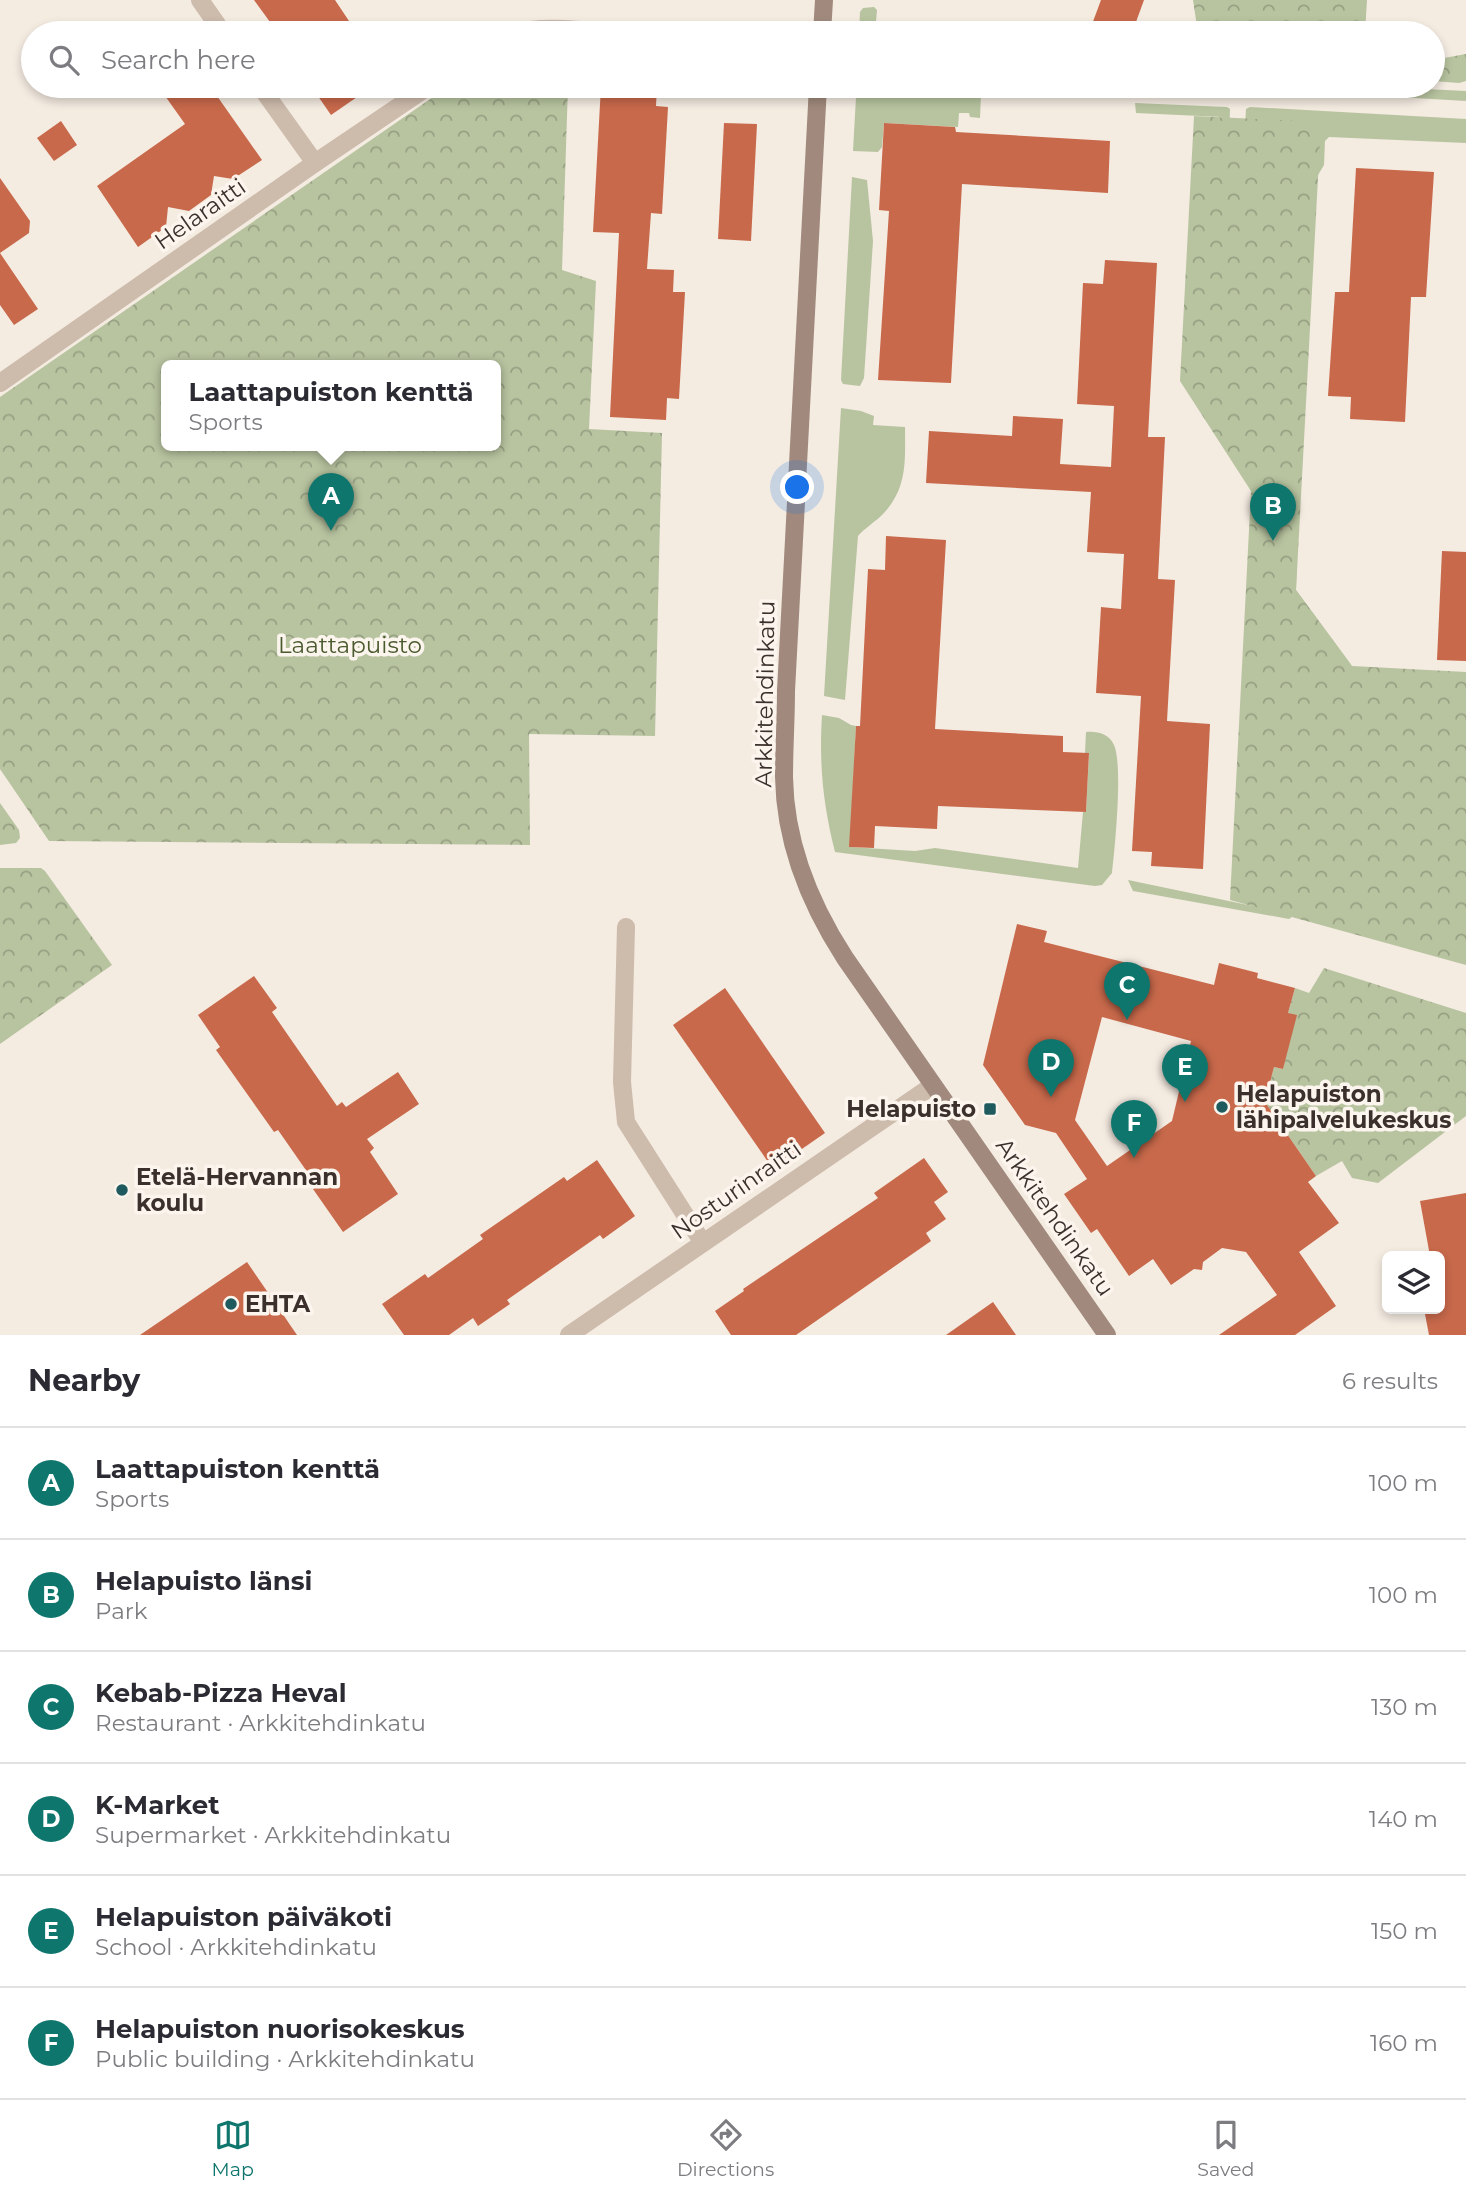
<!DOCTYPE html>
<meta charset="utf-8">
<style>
body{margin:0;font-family:Montserrat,sans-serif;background:#f2f2f3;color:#2b2b33}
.controls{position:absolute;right:21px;bottom:21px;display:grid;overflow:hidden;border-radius:10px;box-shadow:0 4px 10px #0003}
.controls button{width:63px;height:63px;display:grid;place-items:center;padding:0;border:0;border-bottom:2px solid #e1e1e2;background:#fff;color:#2b2b33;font:35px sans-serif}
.you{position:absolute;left:798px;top:488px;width:24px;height:24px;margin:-18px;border:5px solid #fff;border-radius:50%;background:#1a73e8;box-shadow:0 0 0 10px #1a73e833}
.badge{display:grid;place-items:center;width:46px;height:46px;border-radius:50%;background:#0f766e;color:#fff;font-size:23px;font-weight:700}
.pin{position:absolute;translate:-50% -58px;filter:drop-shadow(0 2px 4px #0008)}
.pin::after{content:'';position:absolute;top:37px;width:24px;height:21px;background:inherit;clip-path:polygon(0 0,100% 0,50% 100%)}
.popup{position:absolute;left:161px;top:360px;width:340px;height:91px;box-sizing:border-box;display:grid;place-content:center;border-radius:10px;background:#fff;filter:drop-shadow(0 2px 5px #0005);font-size:23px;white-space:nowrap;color:#7c7c81}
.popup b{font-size:26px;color:#2b2b33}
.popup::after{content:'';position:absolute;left:50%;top:100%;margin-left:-14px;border:14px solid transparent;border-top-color:#fff}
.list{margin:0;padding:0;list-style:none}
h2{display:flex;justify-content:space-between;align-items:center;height:91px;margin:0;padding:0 28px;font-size:30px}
h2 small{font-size:23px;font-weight:400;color:#7c7c81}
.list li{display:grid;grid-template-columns:46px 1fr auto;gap:21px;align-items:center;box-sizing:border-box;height:112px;padding:0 28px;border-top:2px solid #e1e1e2}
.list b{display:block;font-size:26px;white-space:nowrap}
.list p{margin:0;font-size:23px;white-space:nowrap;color:#7c7c81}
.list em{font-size:23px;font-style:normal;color:#7c7c81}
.icon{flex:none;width:38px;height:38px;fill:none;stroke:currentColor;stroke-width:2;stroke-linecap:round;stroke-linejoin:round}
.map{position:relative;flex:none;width:1466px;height:1335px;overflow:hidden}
.search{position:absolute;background:#fff;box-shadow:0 4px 10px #0003;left:21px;right:21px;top:21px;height:77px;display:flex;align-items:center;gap:18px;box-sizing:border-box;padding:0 24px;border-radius:38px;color:#7c7c81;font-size:26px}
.sheet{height:763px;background:#fff}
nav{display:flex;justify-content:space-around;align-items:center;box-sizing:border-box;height:98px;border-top:2px solid #e1e1e2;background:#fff;font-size:19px;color:#7c7c81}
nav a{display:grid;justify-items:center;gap:4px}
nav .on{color:#0f766e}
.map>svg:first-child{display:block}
.grass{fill:#b8c4a0}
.forest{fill:url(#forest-crowns);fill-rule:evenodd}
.building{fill:#c8694b;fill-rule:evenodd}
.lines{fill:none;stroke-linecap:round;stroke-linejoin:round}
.lane{stroke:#cdbbac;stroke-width:18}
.secondary{stroke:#a18a7d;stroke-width:18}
.poi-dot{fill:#1f5a5e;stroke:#fbf5ee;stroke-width:2.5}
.labels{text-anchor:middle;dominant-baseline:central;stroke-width:7;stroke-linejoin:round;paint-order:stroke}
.street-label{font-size:23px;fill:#3b302b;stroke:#fbf5ee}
.park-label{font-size:23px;fill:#4a5a2e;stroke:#fbf5ee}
.poi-label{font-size:23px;font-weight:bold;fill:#3b302b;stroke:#fbf5ee;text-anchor:start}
</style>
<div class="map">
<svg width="1466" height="1335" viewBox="0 0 1466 1335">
<defs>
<pattern id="forest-crowns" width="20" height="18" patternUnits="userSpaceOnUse" patternTransform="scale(1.75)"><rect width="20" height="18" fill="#b8c4a0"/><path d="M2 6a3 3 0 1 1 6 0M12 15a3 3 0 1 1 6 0" fill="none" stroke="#97a083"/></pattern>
</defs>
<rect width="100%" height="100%" fill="#f4ebe1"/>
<g class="grass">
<polygon points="874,7 877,10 875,33 859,33 860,12 863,8"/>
<polygon points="1238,86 1363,86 1466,91 1466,101 1238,88"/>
<polygon points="874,90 981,94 980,118 970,117 969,113 959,113 958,127 884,123 882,147 878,152 853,151 856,97 858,91"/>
<polygon points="1135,103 1227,107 1230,109 1224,317 1215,353 1215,372 1230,422 1256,494 1267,560 1277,601 1287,618 1336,671 1351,695 1371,748 1371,780 1365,814 1350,864 1329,891 1289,919 1133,891 1128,880 1287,913 1329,885 1346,856 1360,815 1365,781 1364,741 1338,684 1326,667 1282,620 1272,603 1262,559 1251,491 1221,412 1210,374 1209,350 1217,316 1222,117 1136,113"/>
<polygon points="1250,107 1466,119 1466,143 1329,137 1325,141 1324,165 1309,190 1296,590 1352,666 1298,611 1239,229 1246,109"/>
<polygon points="852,177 867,180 873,241 864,378 860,386 843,384 841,380"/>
<path d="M 841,408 L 861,411 L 874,416 L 873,425 L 905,427 C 905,460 908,488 883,514 C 875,522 865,528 858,536 L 845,700 L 824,696 Z"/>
<path d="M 822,715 L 839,718 L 851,725 L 856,726 L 850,847 L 915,851 L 935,848 L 1078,868 L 1083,812 L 1086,812 L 1089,754 L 1085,753 L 1086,732 C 1098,731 1109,734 1114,745 C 1123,765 1115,848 1112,873 L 1102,885 L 1095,886 L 835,852 C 823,804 819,765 822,715 Z"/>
</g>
<g class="forest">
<polygon points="1193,0 1367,0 1365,33 1198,33"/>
<polygon points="1466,54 1466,81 1459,83 1433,81 1433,60"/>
<path d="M 449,86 L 568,86 L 562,270 L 596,281 L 589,429 L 662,433 L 655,736 L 529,734 L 530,845 L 49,841 L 0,769 L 0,397 ZM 166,365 L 495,365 L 495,445 L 166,445 Z"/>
<polygon points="1194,116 1321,122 1296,590 1352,666 1466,672 1466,965 1230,900 1251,491 1180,381"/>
<polygon points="0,803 19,830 20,838 16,843 0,845"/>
<polygon points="0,868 41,868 45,871 112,965 0,1044"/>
<polygon points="1324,968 1466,1013 1466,1116 1378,1183 1352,1178 1342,1161 1316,1176 1265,1102 1274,1067 1283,1069 1288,1013 1295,988 1309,993"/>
</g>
<g class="building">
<polygon points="254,0 335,0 357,33 278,33"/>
<polygon points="1101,0 1144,0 1132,33 1107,33 1091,27"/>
<polygon points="158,86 210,86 262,160 233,179 214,176 211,195 189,211 168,207 166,227 138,247 97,186 185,124"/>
<polygon points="311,86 373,86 331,115"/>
<polygon points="601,86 657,86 656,106 668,107 662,214 651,213 647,269 674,270 673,292 685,292 679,399 667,398 666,420 610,417 619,233 593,232"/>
<polygon points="61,121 77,145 54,161 37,138"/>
<polygon points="724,123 757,124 751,241 718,239"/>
<polygon points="884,123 955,127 956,132 1110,141 1108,193 962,184 951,383 878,380 889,211 879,210"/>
<polygon points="1356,168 1434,172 1426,297 1411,297 1405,422 1350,419 1351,397 1328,396 1335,292 1349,292"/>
<polygon points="0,178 30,221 29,233 0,253 38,309 14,325 0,305"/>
<polygon points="1105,260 1157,263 1148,437 1165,437 1158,579 1175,580 1167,721 1210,724 1203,869 1151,866 1152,852 1132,851 1141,696 1096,693 1101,607 1121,609 1124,554 1087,552 1091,492 926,483 929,431 1012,436 1013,416 1063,419 1060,464 1111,467 1114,406 1077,404 1083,283 1103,284"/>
<polygon points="886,536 946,540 935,729 1063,736 1063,752 1089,753 1086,812 938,806 937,829 875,826 874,848 849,847 856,726 860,726 868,569 885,570"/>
<polygon points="1442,551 1466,552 1466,661 1437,660"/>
<path d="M 1017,924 L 1047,931 L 1044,942 L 1214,985 L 1219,963 L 1258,973 L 1257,978 L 1295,988 L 1288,1013 L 1297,1015 L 1283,1069 L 1274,1067 L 1265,1102 L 1316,1176 L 1308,1182 L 1339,1223 L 1299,1252 L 1336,1306 L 1295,1335 L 1219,1335 L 1277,1295 L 1246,1252 L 1222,1248 L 1203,1262 L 1202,1270 L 1194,1269 L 1171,1285 L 1153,1259 L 1129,1276 L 1097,1229 L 1091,1233 L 1064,1194 L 1087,1179 L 1056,1133 L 1025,1125 L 983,1065 ZM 1102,1017 L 1191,1041 L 1172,1121 L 1107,1166 L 1075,1120 Z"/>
<polygon points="254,976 277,1008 272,1012 337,1106 342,1102 346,1107 398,1072 419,1104 367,1139 374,1148 370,1152 398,1194 343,1232 313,1189 317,1186 278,1130 274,1132 216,1050 220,1047 198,1015"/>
<polygon points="725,988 825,1133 773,1169 673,1025"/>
<polygon points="924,1158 948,1192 934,1202 946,1219 926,1233 931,1241 796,1335 731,1335 715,1311 744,1291 743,1289 878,1198 874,1193"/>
<polygon points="597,1160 635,1216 603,1239 600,1235 507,1300 510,1304 478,1326 473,1318 449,1335 404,1335 382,1304 425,1274 428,1278 483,1239 480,1235 564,1177 567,1181"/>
<polygon points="1466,1193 1466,1335 1429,1335 1424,1309 1440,1309 1440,1256 1430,1256 1420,1201"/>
<polygon points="247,1262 297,1335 140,1335"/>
<polygon points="993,1302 1016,1335 946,1335"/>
</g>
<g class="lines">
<g class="lane">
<polyline points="200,0 223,33"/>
<path d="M 512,33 C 544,25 580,30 613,33"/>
<polyline points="260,86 315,163"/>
<polyline points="0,383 315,163 429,86"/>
<polyline points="626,927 622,1082 626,1122 703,1243"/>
<polyline points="569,1335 932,1086"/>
</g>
<g class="secondary">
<polyline points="822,33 824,0"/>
<path d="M 818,86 L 786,691 C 786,719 784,748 784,777 C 785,842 810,904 845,958 L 1107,1335"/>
</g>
</g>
<g class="poi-dot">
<circle cx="1222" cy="1107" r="7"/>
<rect x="983" y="1102" width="14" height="14" rx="3.5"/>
<circle cx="122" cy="1190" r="7"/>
<circle cx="231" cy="1304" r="7"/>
</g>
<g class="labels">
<g class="street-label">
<text transform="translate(200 214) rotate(-35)">Helaraitti</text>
<text transform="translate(765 694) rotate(-89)">Arkkitehdinkatu</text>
<text transform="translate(736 1190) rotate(-35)">Nosturinraitti</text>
<text transform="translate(1055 1217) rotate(55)">Arkkitehdinkatu</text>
</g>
<g class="park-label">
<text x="350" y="645">Laattapuisto</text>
</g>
<g class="poi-label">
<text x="1236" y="1094">Helapuiston<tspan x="1236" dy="26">lähipalvelukeskus</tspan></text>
<text x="976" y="1109" text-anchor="end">Helapuisto</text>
<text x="136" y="1177">Etelä-Hervannan<tspan x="136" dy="26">koulu</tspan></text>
<text x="245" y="1304">EHTA</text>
</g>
</g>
</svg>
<div class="controls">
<button><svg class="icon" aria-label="layers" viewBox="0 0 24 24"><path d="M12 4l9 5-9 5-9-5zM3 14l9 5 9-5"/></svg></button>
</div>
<div class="you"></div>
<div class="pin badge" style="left:331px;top:531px">A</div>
<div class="popup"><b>Laattapuiston kenttä</b>Sports</div>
<div class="pin badge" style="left:1273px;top:541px">B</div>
<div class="pin badge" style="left:1127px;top:1020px">C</div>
<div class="pin badge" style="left:1051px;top:1097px">D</div>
<div class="pin badge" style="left:1185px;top:1102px">E</div>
<div class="pin badge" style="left:1134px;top:1158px">F</div>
<div class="search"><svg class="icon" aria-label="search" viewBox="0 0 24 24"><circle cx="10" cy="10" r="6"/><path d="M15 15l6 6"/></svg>Search here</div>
</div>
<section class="sheet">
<h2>Nearby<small>6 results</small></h2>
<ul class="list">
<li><span class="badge">A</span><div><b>Laattapuiston kenttä</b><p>Sports</p></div><em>100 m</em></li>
<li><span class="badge">B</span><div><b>Helapuisto länsi</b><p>Park</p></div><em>100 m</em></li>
<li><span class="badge">C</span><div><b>Kebab-Pizza Heval</b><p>Restaurant · Arkkitehdinkatu</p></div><em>130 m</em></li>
<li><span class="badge">D</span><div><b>K-Market</b><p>Supermarket · Arkkitehdinkatu</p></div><em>140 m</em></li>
<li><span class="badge">E</span><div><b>Helapuiston päiväkoti</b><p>School · Arkkitehdinkatu</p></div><em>150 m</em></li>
<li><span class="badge">F</span><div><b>Helapuiston nuorisokeskus</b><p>Public building · Arkkitehdinkatu</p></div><em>160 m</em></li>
</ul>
</section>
<nav>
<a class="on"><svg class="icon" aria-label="map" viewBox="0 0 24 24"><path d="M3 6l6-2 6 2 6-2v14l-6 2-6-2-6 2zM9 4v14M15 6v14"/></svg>Map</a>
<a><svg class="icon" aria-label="directions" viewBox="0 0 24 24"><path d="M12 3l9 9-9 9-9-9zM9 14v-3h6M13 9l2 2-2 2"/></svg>Directions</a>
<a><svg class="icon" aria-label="saved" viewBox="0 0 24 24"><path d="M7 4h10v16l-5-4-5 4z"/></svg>Saved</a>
</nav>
